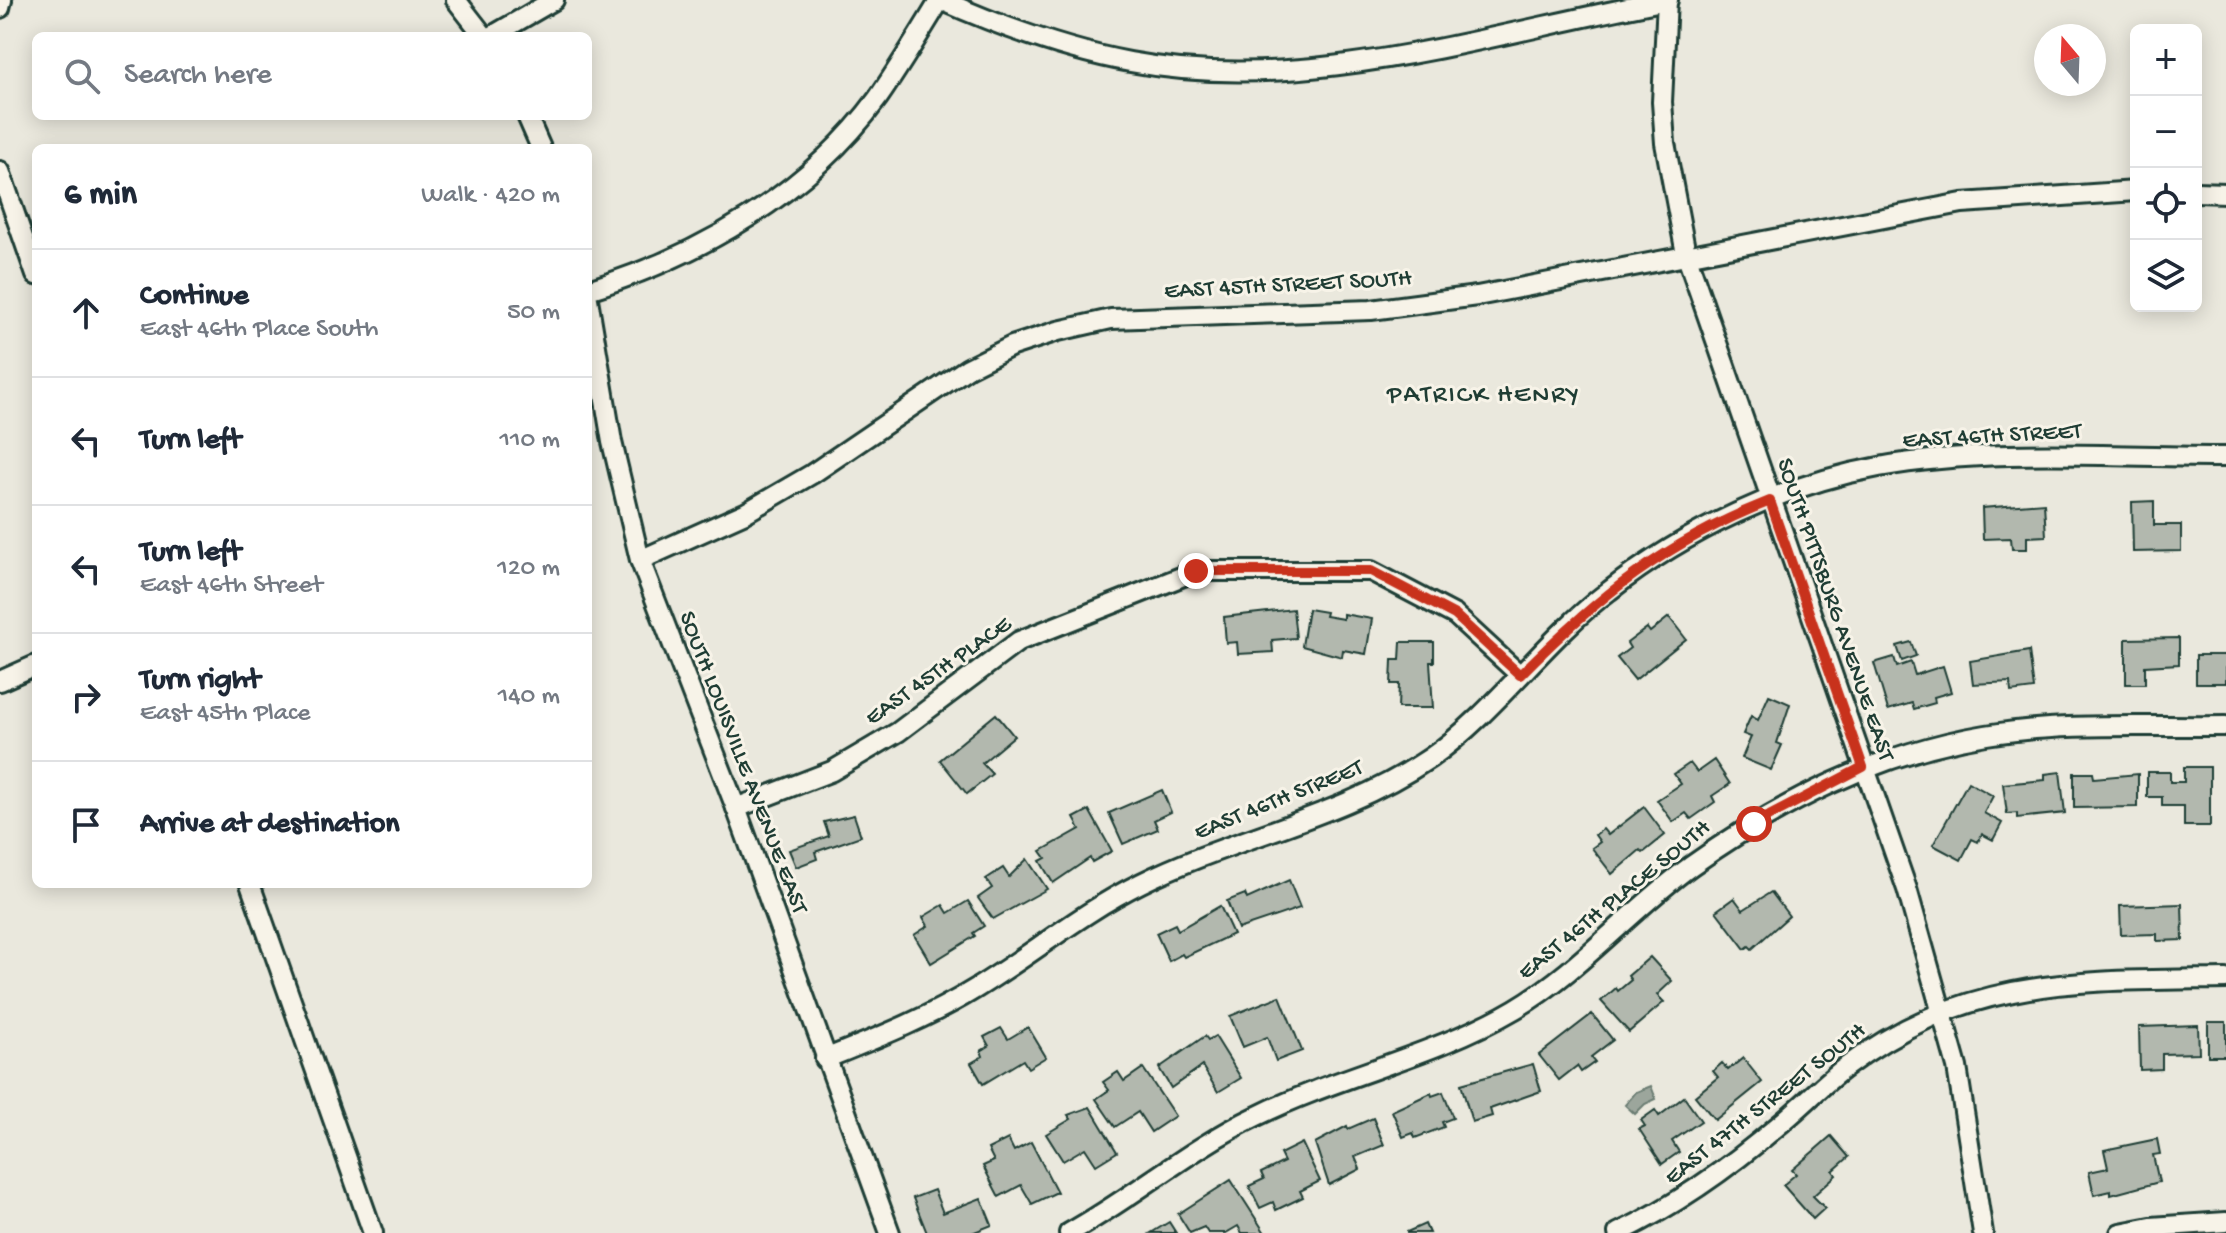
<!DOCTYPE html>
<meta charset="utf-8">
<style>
body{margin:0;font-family:"Gochi Hand",sans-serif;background:#f6f6f7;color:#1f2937}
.controls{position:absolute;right:24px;top:24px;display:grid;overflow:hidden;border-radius:12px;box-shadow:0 4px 20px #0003}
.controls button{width:72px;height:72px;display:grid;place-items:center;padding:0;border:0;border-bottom:2px solid #e0e1e3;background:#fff;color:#1f2937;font:40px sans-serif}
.compass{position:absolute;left:2034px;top:24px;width:72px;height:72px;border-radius:50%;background:#fff;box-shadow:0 4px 20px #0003;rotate:341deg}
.stop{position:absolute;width:24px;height:24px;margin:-18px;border:6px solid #c8321e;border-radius:50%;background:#fff}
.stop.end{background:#c8321e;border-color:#fff;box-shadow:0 2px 8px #0008}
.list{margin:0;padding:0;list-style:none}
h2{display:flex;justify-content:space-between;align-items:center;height:104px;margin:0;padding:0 32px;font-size:34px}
h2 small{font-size:26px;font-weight:400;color:#747a83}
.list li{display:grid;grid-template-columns:52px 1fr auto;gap:24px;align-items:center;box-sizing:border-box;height:128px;padding:0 32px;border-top:2px solid #e0e1e3}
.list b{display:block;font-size:30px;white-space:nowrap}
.list p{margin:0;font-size:26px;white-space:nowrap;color:#747a83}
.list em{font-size:26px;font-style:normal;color:#747a83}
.icon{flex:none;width:44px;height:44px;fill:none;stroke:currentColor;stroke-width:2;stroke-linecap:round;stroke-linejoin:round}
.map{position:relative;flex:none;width:2226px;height:1233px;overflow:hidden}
.search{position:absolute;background:#fff;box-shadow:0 4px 20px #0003;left:32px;top:32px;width:560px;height:88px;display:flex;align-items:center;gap:20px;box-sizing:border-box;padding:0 28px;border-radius:12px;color:#747a83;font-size:30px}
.panel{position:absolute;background:#fff;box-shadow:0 4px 20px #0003;left:32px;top:144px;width:560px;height:744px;border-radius:12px}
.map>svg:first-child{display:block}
.water{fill:#9ca69c;stroke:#6a7c72;stroke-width:2}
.building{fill:#b2b8ae;stroke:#1f3d34;stroke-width:2}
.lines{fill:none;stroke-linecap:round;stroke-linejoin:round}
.street-casing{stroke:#1f3d34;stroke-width:24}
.street{stroke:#f7f3e8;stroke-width:18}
.route{stroke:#c8321e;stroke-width:10}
.labels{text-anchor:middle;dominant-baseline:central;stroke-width:6;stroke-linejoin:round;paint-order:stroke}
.street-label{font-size:24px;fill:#1f3d34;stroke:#f7f3e8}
.neighbourhood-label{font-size:26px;letter-spacing:2px;fill:#1f3d34;stroke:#f7f3e8}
</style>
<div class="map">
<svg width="2226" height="1233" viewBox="0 0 2226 1233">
<rect width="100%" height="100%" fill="#eae8dd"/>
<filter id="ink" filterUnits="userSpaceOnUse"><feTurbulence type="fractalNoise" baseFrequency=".0125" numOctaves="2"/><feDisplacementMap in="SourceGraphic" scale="16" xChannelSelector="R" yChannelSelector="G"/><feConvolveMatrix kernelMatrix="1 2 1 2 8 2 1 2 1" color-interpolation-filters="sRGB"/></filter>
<g filter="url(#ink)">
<polygon class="water" points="1651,1086 1656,1099 1645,1104 1635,1114 1625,1105 1636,1092"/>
<g class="building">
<polygon points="2154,501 2154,525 2181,525 2181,551 2133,552 2132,502"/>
<polygon points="2044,503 2046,536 2027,537 2027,549 2012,549 2011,538 1983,539 1982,508"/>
<polygon points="1293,609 1296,638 1272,640 1273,652 1238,654 1237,642 1226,643 1224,617"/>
<polygon points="1308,609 1326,612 1325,616 1343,619 1343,614 1372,619 1366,654 1343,650 1342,657 1302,646"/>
<polygon points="1669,617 1686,639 1635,680 1617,658 1630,648 1627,643 1647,628 1650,632"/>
<polygon points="2179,638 2179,664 2145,666 2145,684 2126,684 2126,639"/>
<polygon points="1401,642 1434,642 1434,662 1430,662 1433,708 1398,708 1399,684 1391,684 1392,660 1400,660"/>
<polygon points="1911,642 1916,656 1902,661 1897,646"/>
<polygon points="2029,651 2034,689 2011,692 2010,682 1973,684 1970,661"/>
<rect x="2196" y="655" width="30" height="28"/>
<polygon points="1894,657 1897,667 1911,662 1915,675 1943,666 1951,692 1934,697 1935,703 1914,709 1912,703 1888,710 1874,663"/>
<polygon points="1769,695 1790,704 1777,743 1782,745 1771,770 1742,758 1751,737 1743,734 1751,716 1758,720"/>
<polygon points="996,714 1014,736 982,763 992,774 967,794 940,760"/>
<polygon points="1714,760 1730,784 1712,796 1715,802 1691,819 1686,813 1673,822 1657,800 1681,784 1674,774 1690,763 1697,772"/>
<polygon points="2184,767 2210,767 2210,826 2184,826 2184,806 2162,806 2162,797 2147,797 2147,772 2170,772 2170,782 2184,782"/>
<polygon points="2060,772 2065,813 2017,818 2017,813 2007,814 2003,784 2045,780 2045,774"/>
<polygon points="2074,773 2093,773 2094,778 2138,774 2138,807 2074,808"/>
<polygon points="1968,782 1993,796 1984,813 2002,823 1993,840 1982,834 1978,842 1972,839 1961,860 1933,845"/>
<polygon points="1162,790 1171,812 1154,820 1158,829 1123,844 1109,813"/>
<polygon points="1644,807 1665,835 1643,853 1640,850 1612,874 1592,848 1600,842 1595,835 1603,829 1608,835"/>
<polygon points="1089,810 1112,851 1092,862 1090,858 1053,883 1040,861 1046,858 1041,851 1080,829 1074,818"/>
<polygon points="854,815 861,836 815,852 817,859 796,867 789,850 829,836 824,822"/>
<polygon points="1027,859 1047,889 993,919 978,898 992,888 986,879 1003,868 1009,877"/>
<polygon points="1289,880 1300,908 1238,929 1227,901 1245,894 1247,899"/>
<polygon points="1771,892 1789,916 1752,949 1749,946 1745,949 1716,911 1734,898 1743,910"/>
<polygon points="968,901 984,926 973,933 975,936 931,963 914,935 928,926 923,917 943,905 948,913"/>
<polygon points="2182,904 2183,940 2157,941 2157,934 2121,935 2120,906"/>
<polygon points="1220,906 1233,934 1184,957 1182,954 1169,961 1156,933 1175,924 1178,930"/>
<polygon points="1650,957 1672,981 1657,995 1664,1002 1629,1032 1601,1001 1616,988 1618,991 1631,980 1628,976"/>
<polygon points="1280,996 1302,1051 1276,1061 1267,1037 1243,1047 1230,1016"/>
<polygon points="1592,1014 1613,1040 1591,1057 1595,1062 1581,1072 1577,1066 1559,1080 1539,1055"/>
<rect x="2208" y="1022" width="18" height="34"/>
<polygon points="2198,1025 2199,1053 2162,1054 2162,1069 2140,1070 2139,1027"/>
<polygon points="1028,1027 1046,1057 1028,1068 1023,1060 983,1084 971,1063 983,1056 981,1051 989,1046 984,1037 1001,1028 1008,1039"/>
<polygon points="1205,1036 1208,1040 1215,1036 1241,1078 1218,1092 1202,1066 1171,1088 1159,1068"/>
<polygon points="1743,1058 1762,1082 1715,1120 1695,1096 1718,1077 1713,1071 1722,1063 1728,1070"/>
<polygon points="1533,1064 1541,1091 1490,1109 1492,1116 1472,1122 1461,1084"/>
<polygon points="1143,1068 1175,1116 1151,1132 1138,1112 1115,1127 1096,1099 1109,1090 1103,1082 1118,1072 1124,1081"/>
<polygon points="1443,1092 1453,1118 1442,1122 1444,1127 1415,1138 1413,1133 1403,1137 1392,1111 1431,1093 1432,1096"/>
<polygon points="1684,1097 1701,1121 1672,1141 1679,1152 1662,1164 1639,1129 1645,1126 1641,1120 1655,1110 1659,1116"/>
<polygon points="1090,1107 1117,1152 1096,1165 1085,1148 1063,1161 1046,1134 1071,1119 1068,1115"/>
<polygon points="1373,1118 1384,1145 1355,1157 1360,1169 1329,1185 1315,1143 1347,1126 1348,1129"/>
<polygon points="1831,1136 1849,1157 1833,1171 1836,1175 1813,1196 1825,1208 1813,1219 1783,1185 1796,1174 1792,1170"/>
<polygon points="1008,1139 1014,1151 1031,1142 1057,1192 1032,1204 1021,1185 999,1197 983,1166 994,1161 988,1149"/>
<polygon points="2157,1139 2160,1154 2153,1155 2159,1182 2111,1195 2111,1191 2094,1195 2089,1172 2108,1168 2104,1150"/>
<polygon points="1302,1143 1320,1181 1300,1191 1303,1197 1276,1210 1273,1202 1260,1208 1249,1186 1264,1179 1261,1173 1284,1162 1280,1154"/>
<polygon points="1231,1180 1265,1233 1242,1233 1238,1226 1226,1233 1208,1233 1204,1227 1190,1233 1178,1214"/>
<polygon points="934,1190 943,1213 981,1198 992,1225 972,1233 927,1233 913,1198"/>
<polygon points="1169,1222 1176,1233 1151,1233"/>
<polygon points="1425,1224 1429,1233 1407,1233 1407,1232"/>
</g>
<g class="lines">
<defs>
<g id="street">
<polyline points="456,0 484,36"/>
<path d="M 941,0 C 1002,27 1064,50 1130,62 C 1310,96 1493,32 1668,0"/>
<polyline points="1667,0 1662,102 1665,143 1686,254 1907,889 1957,1067 1983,1233"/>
<polyline points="0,8 2,0"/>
<polyline points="492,36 554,0"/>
<polyline points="527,116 541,148"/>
<polyline points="0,171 36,275"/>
<polyline points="2196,192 2226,193"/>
<path d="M 588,290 C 699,256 808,194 878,98 C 900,66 920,33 940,0"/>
<polyline points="588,299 612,442 640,560 736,808 890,1233"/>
<polyline points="640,560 745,513 812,474 968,368 1012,346 1058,331 1111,319 1371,310 1477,296 1962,203 2136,191"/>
<polyline points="0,681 36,665"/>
<polyline points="736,808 832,771 898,732 1019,641 1196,571 1371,571 1455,615 1520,675"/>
<polyline points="250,884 373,1233"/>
<path d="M 825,1059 C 877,1038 928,1018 975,989 C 1031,955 1082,912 1141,883 C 1236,836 1342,818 1430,758 C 1497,711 1544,640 1609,591 C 1685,531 1784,484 1879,467 C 1992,447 2112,457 2226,457"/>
<path d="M 1069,1233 C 1134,1197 1190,1148 1257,1116 C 1340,1075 1435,1056 1515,1009 C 1580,971 1630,910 1691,866 C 1781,802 1877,753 1986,735 C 2065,722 2146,727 2226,726"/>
<path d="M 1618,1233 C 1677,1205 1729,1168 1779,1125 C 1801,1107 1821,1086 1843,1069 C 1968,975 2079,981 2226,979"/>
<polyline points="2120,1233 2151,1227 2226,1222"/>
</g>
</defs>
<use href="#street" class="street-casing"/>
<use href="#street" class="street"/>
</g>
</g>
<g class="lines" filter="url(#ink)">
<path class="route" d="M 1196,571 L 1371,571 L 1455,615 L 1520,675 C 1597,597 1667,541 1770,501 L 1863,767 L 1754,824"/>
</g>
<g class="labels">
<g class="street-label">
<text transform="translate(1288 286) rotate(-3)">EAST 45TH STREET SOUTH</text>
<text transform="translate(1992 437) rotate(-3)">EAST 46TH STREET</text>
<text transform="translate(1834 610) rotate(71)">SOUTH PITTSBURG AVENUE EAST</text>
<text transform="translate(939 672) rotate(-35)">EAST 45TH PLACE</text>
<text transform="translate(742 763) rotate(69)">SOUTH LOUISVILLE AVENUE EAST</text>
<text transform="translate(1279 801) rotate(-22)">EAST 46TH STREET</text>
<text transform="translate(1615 901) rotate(-39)">EAST 46TH PLACE SOUTH</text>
<text transform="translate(1766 1105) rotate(-38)">EAST 47TH STREET SOUTH</text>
</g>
<g class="neighbourhood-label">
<text x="1484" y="396">PATRICK HENRY</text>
</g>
</g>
</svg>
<div class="controls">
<button>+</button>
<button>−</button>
<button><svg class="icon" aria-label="locate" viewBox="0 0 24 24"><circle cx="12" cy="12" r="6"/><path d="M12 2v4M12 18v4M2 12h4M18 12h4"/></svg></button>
<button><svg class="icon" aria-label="layers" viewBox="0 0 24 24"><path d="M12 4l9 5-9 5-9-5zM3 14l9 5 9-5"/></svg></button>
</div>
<svg class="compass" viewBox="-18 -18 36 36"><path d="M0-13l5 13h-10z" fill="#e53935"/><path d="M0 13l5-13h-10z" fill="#747a83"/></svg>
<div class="stop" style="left:1754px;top:824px"></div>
<div class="stop end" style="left:1196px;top:571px"></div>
<div class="search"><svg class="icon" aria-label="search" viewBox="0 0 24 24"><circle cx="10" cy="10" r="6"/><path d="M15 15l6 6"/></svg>Search here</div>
<section class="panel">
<h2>6 min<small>Walk · 420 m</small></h2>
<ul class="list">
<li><svg class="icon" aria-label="ahead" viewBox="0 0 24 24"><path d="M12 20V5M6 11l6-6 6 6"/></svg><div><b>Continue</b><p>East 46th Place South</p></div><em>50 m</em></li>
<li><svg class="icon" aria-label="left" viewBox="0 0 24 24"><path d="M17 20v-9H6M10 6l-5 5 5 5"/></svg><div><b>Turn left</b></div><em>110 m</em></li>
<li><svg class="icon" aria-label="left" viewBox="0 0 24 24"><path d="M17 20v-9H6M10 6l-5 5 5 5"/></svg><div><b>Turn left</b><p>East 46th Street</p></div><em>120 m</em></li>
<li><svg class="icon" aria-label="right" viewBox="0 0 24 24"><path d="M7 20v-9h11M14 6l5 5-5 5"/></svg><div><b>Turn right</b><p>East 45th Place</p></div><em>140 m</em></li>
<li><svg class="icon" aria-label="arrive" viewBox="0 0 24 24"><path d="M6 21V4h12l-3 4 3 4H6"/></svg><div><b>Arrive at destination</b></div></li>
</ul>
</section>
</div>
